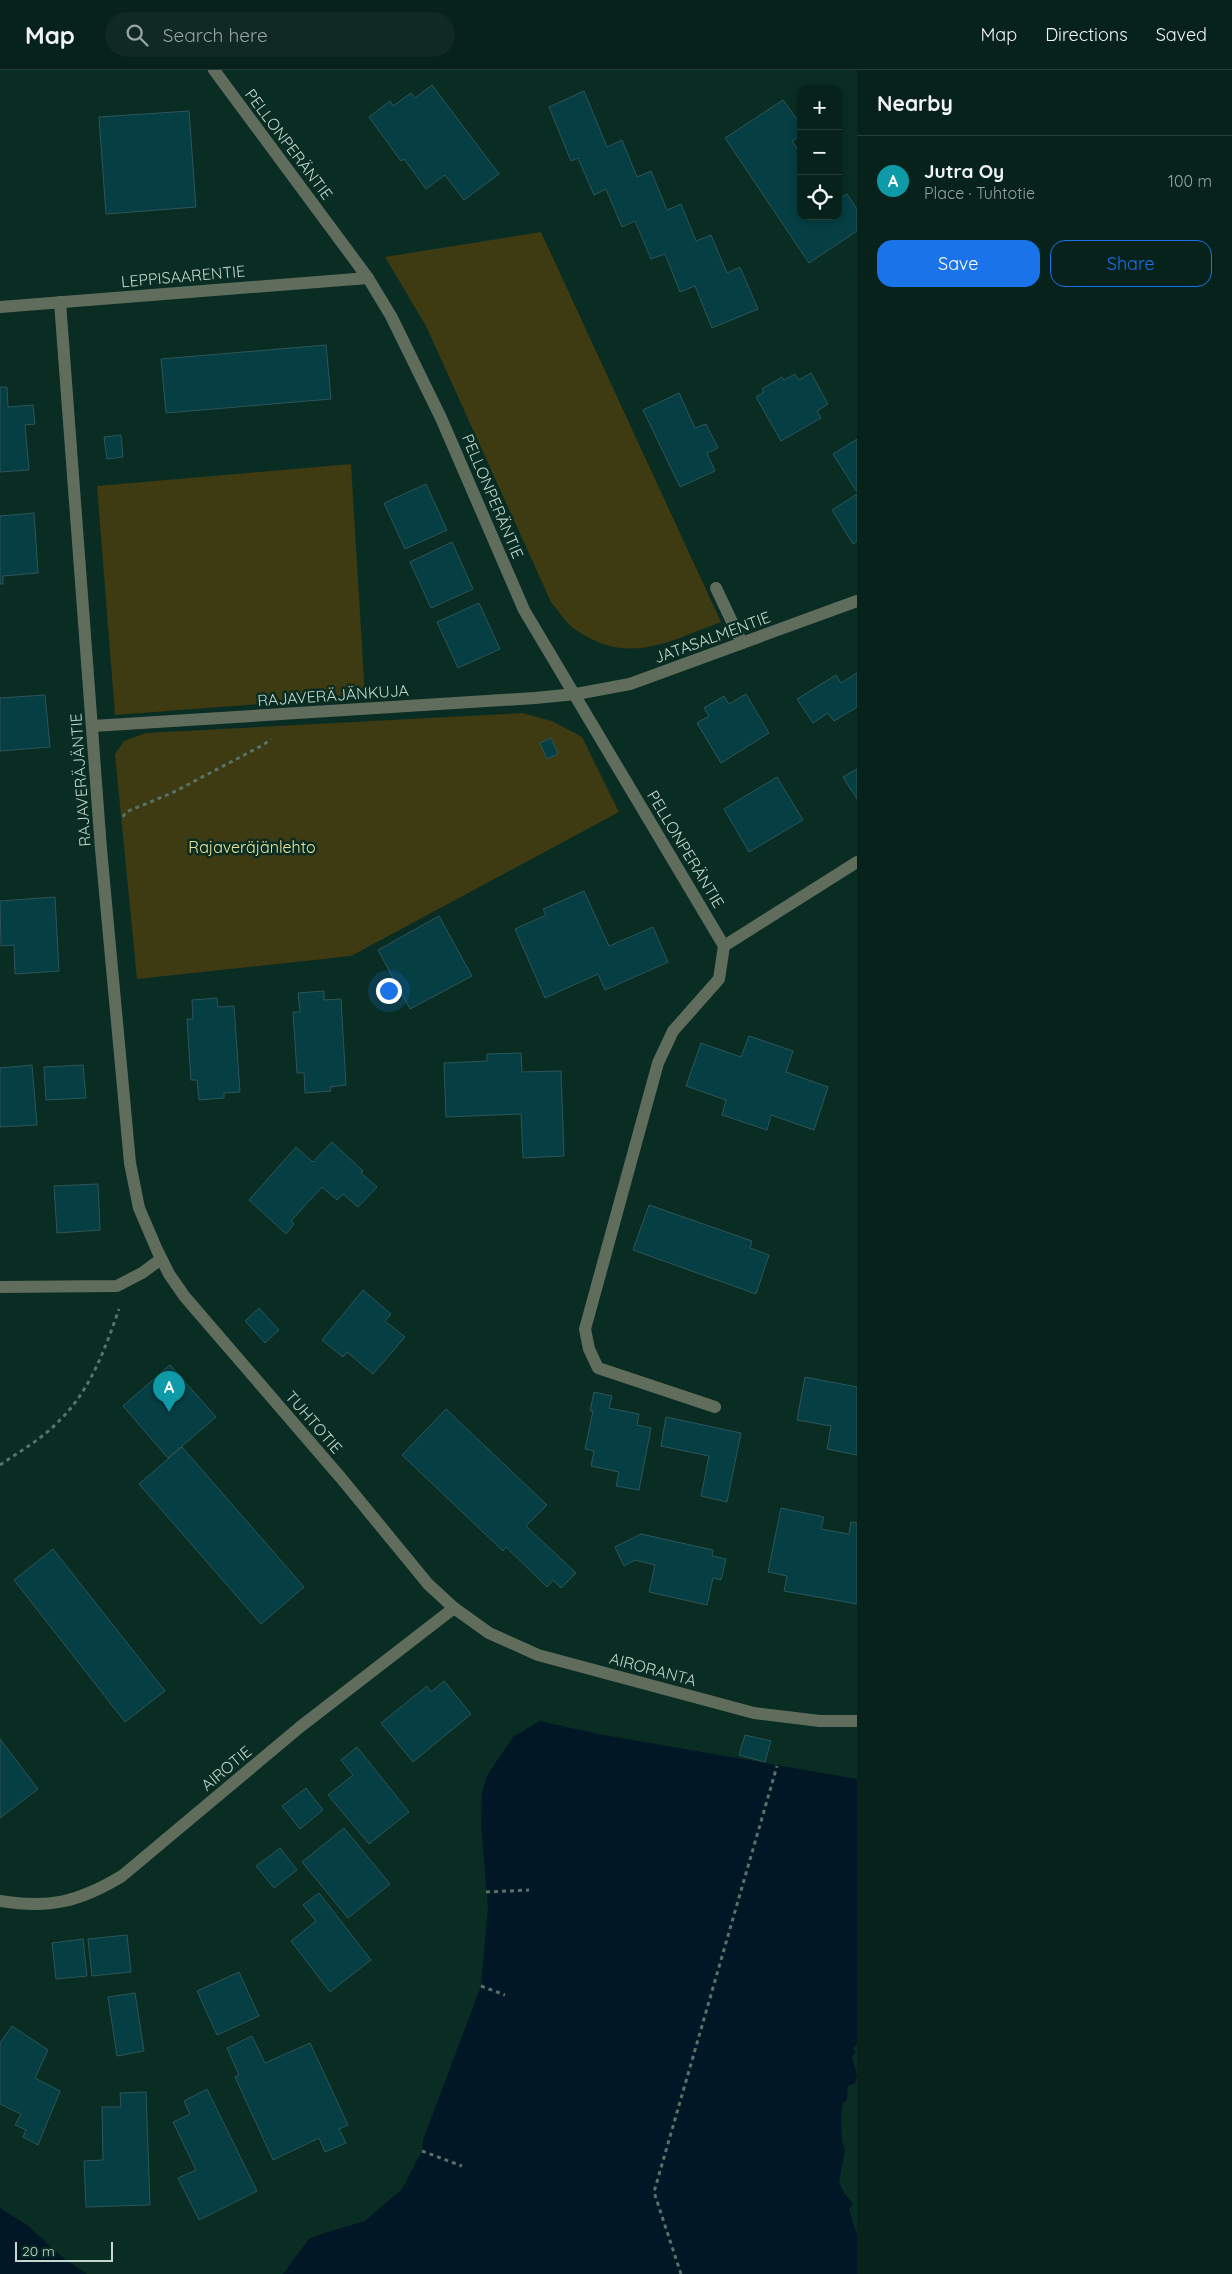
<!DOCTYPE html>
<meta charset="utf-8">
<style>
body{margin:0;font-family:Quicksand,sans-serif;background:#102a23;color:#f1f3f6}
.controls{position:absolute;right:15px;top:15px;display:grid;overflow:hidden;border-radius:10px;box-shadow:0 2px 8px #0003}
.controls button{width:45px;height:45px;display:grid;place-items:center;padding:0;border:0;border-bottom:1px solid #283f39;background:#07221a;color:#f1f3f6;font:25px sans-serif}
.scale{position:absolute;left:15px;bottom:12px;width:98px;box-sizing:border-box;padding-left:5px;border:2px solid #c4d7cf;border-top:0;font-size:14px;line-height:18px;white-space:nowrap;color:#c4d7cf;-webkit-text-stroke:4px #092d23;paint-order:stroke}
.you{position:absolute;left:388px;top:920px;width:18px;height:18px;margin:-12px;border:4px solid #fff;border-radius:50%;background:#1a73e8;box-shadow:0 0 0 8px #1a73e833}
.badge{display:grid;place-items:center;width:32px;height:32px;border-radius:50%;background:#1a73e8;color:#fff;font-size:16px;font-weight:700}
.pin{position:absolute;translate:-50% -41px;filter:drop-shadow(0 1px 2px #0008)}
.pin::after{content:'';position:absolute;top:26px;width:18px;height:15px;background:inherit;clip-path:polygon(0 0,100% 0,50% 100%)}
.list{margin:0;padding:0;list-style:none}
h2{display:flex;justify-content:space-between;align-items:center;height:65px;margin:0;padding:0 20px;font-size:21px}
h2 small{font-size:16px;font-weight:400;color:#98a4a2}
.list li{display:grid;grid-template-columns:32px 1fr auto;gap:15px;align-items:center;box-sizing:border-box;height:90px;padding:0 20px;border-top:1px solid #283f39}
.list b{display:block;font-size:19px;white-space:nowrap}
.list p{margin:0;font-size:16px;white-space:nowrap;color:#98a4a2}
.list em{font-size:16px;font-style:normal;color:#98a4a2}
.actions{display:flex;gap:10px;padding:15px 20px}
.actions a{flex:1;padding:11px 0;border:1px solid #1a73e8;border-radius:15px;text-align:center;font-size:18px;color:#1a73e8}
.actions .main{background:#1a73e8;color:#fff}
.icon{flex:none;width:28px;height:28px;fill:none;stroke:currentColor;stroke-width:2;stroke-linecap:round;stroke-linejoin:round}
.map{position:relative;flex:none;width:857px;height:2204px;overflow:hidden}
header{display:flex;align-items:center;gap:30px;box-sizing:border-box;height:70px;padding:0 25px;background:#07221a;border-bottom:1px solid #283f39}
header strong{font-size:24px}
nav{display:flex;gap:28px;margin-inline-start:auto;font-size:18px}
.search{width:350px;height:45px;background:#102a23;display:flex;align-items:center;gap:12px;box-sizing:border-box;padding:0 18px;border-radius:28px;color:#98a4a2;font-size:19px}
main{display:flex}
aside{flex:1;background:#07221a}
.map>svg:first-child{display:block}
.green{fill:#3e3a12}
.water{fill:#011725}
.building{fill:#053e43;stroke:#2e5559}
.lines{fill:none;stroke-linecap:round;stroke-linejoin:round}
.path{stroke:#56736a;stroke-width:3;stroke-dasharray:4 4;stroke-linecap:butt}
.minor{stroke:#616d5c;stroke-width:12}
.labels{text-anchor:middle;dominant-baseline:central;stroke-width:5;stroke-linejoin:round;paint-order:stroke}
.street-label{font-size:16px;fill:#c4d7cf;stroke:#092d23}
.park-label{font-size:16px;fill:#ebe396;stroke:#092d23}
</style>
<header>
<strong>Map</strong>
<div class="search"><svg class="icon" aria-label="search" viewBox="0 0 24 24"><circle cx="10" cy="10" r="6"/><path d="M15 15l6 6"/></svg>Search here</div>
<nav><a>Map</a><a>Directions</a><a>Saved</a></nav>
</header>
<main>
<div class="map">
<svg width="857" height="2204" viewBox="0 0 857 2204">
<rect width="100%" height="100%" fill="#092d23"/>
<g class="green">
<path d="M 541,162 L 721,552 C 667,572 627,597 573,558 C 565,552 558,540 551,532 L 426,256 L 385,187 Z"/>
<polygon points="351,394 365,626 115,645 97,416"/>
<polygon points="522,643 552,651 582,667 619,742 351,886 137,909 115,684 124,671 146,663"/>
</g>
<g class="water">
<polygon points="540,1651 598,1664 857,1709 857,1974 853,1979 856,1982 852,1987 857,2005 855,2013 848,2016 847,2030 843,2033 841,2047 842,2071 845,2080 839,2112 844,2123 853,2134 849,2139 857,2165 857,2204 283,2204 309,2169 321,2164 365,2151 402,2119 422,2081 423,2070 481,1916 488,1838 481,1755 482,1722 488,1704 513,1667"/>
<polygon points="0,2138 27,2155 62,2187 87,2204 0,2204"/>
</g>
<g class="building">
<polygon points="432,15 499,104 464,130 445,105 426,119 404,89 401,91 369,47 390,31 393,36 411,23 415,28"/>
<polygon points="584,21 607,77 622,70 637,107 651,101 667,140 681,134 696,171 711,165 727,203 740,197 758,239 712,258 695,216 680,222 665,184 651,189 635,151 622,157 606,119 594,125 578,88 571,91 549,37"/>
<polygon points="783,30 801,55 801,66 792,71 801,84 801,146 838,146 838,129 847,124 857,139 857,161 809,193 725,68"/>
<polygon points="189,41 196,137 106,144 99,47"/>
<polygon points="326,275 331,329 166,343 161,289"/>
<polygon points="811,303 828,334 817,341 821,348 781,371 756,327 764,322 762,319 782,307 784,310 795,304 799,310"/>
<polygon points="0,317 7,317 8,337 33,335 35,354 25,355 29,400 0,402"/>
<polygon points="679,323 695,358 706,354 718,378 707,383 715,401 680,417 643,340"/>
<polygon points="121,365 123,387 107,389 104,367"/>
<polygon points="857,369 857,422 833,384"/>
<polygon points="426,414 447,460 405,479 384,433"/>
<polygon points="857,424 857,471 853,474 832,440"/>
<polygon points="34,443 38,503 3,506 3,514 0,514 0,446"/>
<polygon points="452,472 473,519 431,538 410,492"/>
<polygon points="479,533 500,579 458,598 437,552"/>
<polygon points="857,603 857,637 834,651 828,643 813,653 797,629 836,605 841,613"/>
<polygon points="746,624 769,663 721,693 697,653 709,646 704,638 724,626 729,634"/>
<polygon points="45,625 50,677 0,681 0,628"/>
<polygon points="551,668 558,684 547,689 540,673"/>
<polygon points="857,699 857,729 843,707"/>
<polygon points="777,707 803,750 749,782 724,739"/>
<polygon points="584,821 609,876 653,857 668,892 605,920 598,904 545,928 515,859 546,845 543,839"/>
<polygon points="55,827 59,901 15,904 14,875 1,876 0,831"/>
<polygon points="439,846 472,906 410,939 378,880"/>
<polygon points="324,921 324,930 341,929 346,1015 330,1017 331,1021 305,1023 304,1003 297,1003 293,942 300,942 298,923"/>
<polygon points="217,928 218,937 234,936 240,1022 224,1023 224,1028 199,1030 197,1010 191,1010 187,949 193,949 192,930"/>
<polygon points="749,966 793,981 786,1002 828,1017 814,1060 771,1045 767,1060 722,1045 726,1030 686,1016 701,973 741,987"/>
<polygon points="521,983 522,1002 561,1001 564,1086 523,1088 521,1044 446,1047 444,993 487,991 487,984"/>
<polygon points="32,995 37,1055 0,1057 0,998"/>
<polygon points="83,995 86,1028 46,1030 44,997"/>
<polygon points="332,1072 363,1101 361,1103 377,1117 358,1137 343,1124 337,1130 322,1117 291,1151 294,1154 286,1164 249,1130 296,1077 313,1092"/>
<polygon points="98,1114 100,1160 57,1163 54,1116"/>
<polygon points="649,1135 752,1171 750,1178 769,1185 756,1224 633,1180"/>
<polygon points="363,1220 391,1244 385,1251 405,1267 373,1304 347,1282 343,1287 322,1270"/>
<polygon points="259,1238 279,1260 265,1273 245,1251"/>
<polygon points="170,1295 216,1347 168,1388 123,1336"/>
<polygon points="805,1307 857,1317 857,1385 827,1379 831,1356 797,1350"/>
<polygon points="594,1322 612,1326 609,1338 639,1344 637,1355 651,1358 639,1420 616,1416 619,1402 591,1396 594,1381 585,1379 593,1341 590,1341"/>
<polygon points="446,1339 547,1435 526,1456 576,1503 561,1518 553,1510 547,1517 506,1477 503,1481 402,1385"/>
<polygon points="666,1347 741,1363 727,1432 701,1426 709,1386 661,1376"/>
<polygon points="182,1377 304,1517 261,1554 139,1414"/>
<polygon points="781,1438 824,1447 821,1459 849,1464 851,1452 857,1453 857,1534 784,1521 787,1506 768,1502"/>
<polygon points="641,1464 713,1480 712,1486 726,1489 721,1510 713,1508 707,1535 649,1522 655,1495 635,1490 624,1496 615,1477"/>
<polygon points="53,1479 165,1621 125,1652 14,1510"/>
<polygon points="444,1611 471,1644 413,1692 381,1653 427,1616 431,1622"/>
<polygon points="745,1665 771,1671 765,1692 739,1685"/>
<polygon points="0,1669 38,1719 0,1748"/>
<polygon points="357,1677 409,1742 369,1774 328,1725 353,1705 341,1690"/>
<polygon points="306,1718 323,1740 300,1759 282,1736"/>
<polygon points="344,1758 390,1814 348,1848 302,1792"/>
<polygon points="280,1778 297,1800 274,1818 256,1796"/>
<polygon points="319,1823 371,1890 330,1922 291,1871 316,1851 303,1835"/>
<polygon points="127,1865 131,1902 92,1906 88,1869"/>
<polygon points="83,1869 87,1906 56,1909 52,1873"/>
<polygon points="239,1902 259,1946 217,1965 197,1921"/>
<polygon points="135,1923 144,1981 117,1986 108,1927"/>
<polygon points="12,1956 48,1980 35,2008 60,2021 38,2075 23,2067 26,2060 15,2055 21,2044 0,2034 0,1973"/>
<polygon points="252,1966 265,1993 310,1973 348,2055 339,2059 346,2073 325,2082 319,2068 273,2090 235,2007 239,2005 227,1978"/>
<polygon points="207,2019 257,2121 199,2150 178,2108 196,2100 173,2052 190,2044 184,2031"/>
<polygon points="146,2022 150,2135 86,2137 84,2091 103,2090 102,2037 121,2037 120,2023"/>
</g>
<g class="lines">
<g class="path">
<polyline points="123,747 126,742 172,723 263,675 271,669"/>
<path d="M 0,1395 C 20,1381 42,1369 59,1351 C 90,1321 105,1279 119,1239"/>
<polyline points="486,1822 529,1820"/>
<polyline points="481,1916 505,1925"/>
<polyline points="422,2081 462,2096"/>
<polyline points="681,2204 654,2122 777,1696"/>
</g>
<g class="minor">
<polyline points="214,0 368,208 391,246 441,348 524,540 724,876"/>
<polyline points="60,232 101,779 130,1093 139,1138 157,1180 169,1204 185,1227 341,1408 428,1514 454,1538 489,1563 538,1585 754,1643 820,1651 857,1651"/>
<polyline points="0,237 368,208"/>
<polyline points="716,518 742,573"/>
<polyline points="93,656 535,628 576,624 630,614 857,531"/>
<polyline points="0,1217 117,1216 142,1203 161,1189"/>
<polyline points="715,1337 598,1298 589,1279 585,1259 658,993 673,961 719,909 724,876 857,792"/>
<path d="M 0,1831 C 49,1839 79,1832 122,1806 L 300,1657 L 454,1538"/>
</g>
</g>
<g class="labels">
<g class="street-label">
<text transform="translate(289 74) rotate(53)">PELLONPERÄNTIE</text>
<text transform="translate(183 206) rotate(-5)">LEPPISAARENTIE</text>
<text transform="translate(493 426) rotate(67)">PELLONPERÄNTIE</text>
<text transform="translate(712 567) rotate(-20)">JATASALMENTIE</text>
<text transform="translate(333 625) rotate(-4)">RAJAVERÄJÄNKUJA</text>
<text transform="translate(80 710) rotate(-94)">RAJAVERÄJÄNTIE</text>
<text transform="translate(686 779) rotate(59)">PELLONPERÄNTIE</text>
<text transform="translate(314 1352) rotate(49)">TUHTOTIE</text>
<text transform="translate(653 1599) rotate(15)">AIRORANTA</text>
<text transform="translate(226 1698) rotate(-40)">AIROTIE</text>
</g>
<g class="park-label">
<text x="252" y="777">Rajaveräjänlehto</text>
</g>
</g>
</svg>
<div class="controls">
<button>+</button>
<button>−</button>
<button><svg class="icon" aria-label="locate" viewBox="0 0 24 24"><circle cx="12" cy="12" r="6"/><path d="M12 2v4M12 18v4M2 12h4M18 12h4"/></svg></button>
</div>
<div class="scale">20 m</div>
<div class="you"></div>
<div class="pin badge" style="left:169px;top:1342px;background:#0f9aa8">A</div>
</div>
<aside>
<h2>Nearby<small></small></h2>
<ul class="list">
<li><span class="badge" style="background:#0f9aa8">A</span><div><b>Jutra Oy</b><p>Place · Tuhtotie</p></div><em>100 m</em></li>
</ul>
<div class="actions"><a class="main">Save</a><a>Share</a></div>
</aside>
</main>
